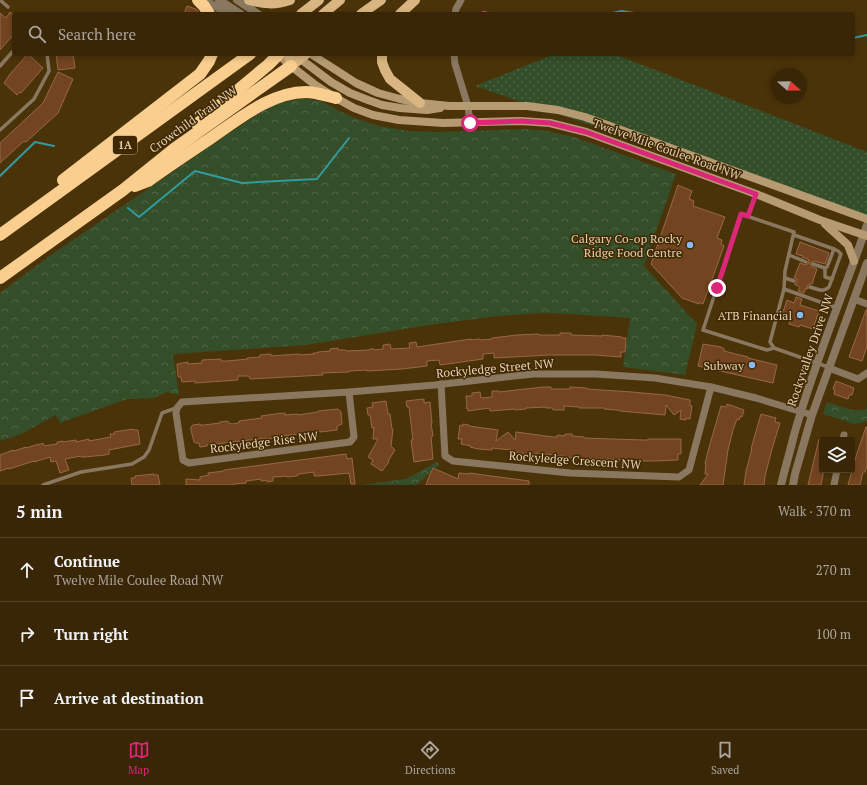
<!DOCTYPE html>
<meta charset="utf-8">
<style>
body{margin:0;font-family:"PT Serif",serif;background:#433215;color:#f1f3f6}
.controls{position:absolute;right:12px;bottom:12px;display:grid;overflow:hidden;border-radius:4px;box-shadow:0 2px 6px #0003}
.controls button{width:36px;height:36px;display:grid;place-items:center;padding:0;border:0;border-bottom:1px solid #524328;background:#382607;color:#f1f3f6;font:20px sans-serif}
.compass{position:absolute;left:771px;top:68px;width:36px;height:36px;border-radius:50%;background:#382607;box-shadow:0 2px 6px #0003;rotate:110deg}
.stop{position:absolute;width:12px;height:12px;margin:-9px;border:3px solid #db2777;border-radius:50%;background:#fff}
.stop.end{background:#db2777;border-color:#fff;box-shadow:0 1px 4px #0008}
.list{margin:0;padding:0;list-style:none}
h2{display:flex;justify-content:space-between;align-items:center;height:52px;margin:0;padding:0 16px;font-size:17px}
h2 small{font-size:13px;font-weight:400;color:#aba59b}
.list li{display:grid;grid-template-columns:26px 1fr auto;gap:12px;align-items:center;box-sizing:border-box;height:64px;padding:0 16px;border-top:1px solid #524328}
.list b{display:block;font-size:15px;white-space:nowrap}
.list p{margin:0;font-size:13px;white-space:nowrap;color:#aba59b}
.list em{font-size:13px;font-style:normal;color:#aba59b}
.icon{flex:none;width:22px;height:22px;fill:none;stroke:currentColor;stroke-width:2;stroke-linecap:round;stroke-linejoin:round}
.map{position:relative;flex:none;width:867px;height:485px;overflow:hidden}
.search{position:absolute;background:#382607;box-shadow:0 2px 6px #0003;left:12px;right:12px;top:12px;height:44px;display:flex;align-items:center;gap:10px;box-sizing:border-box;padding:0 14px;border-radius:4px;color:#aba59b;font-size:15px}
.sheet{height:244px;background:#382607}
nav{display:flex;justify-content:space-around;align-items:center;box-sizing:border-box;height:56px;border-top:1px solid #524328;background:#382607;font-size:11px;color:#aba59b}
nav a{display:grid;justify-items:center;gap:2px}
nav .on{color:#db2777}
.map>svg:first-child{display:block}
.grass{fill:url(#grass-dots)}
.park{fill:url(#park-crowns)}
.lines{fill:none;stroke-linecap:round;stroke-linejoin:round}
.stream{stroke:#319b9e;stroke-width:2}
.building{fill:#724420;stroke:#986844}
.service{stroke:#89785f;stroke-width:3.5}
.minor{stroke:#89785f;stroke-width:7}
.tertiary{stroke:#89785f;stroke-width:8}
.secondary{stroke:#b69b72;stroke-width:8}
.primary{stroke:#d9b681;stroke-width:10}
.motorway{stroke:#f9ce8e;stroke-width:12}
.route{stroke:#db2777;stroke-width:5}
.poi-dot{fill:#8bbafc;stroke:#402900;stroke-width:1.5}
.labels{text-anchor:middle;dominant-baseline:central;stroke-width:3;stroke-linejoin:round;paint-order:stroke}
.shield{fill:#402900;stroke:#b29f80;stroke-width:1}
.shield-label{font-size:11px;font-weight:bold;fill:#e3d1b7}
.street-label{font-size:12px;fill:#e3d1b7;stroke:#402900}
.poi-label{font-size:12px;fill:#e3d1b7;stroke:#402900;text-anchor:end}
</style>
<div class="map">
<svg width="867" height="485" viewBox="0 0 867 485">
<defs>
<pattern id="grass-dots" width="8" height="8" patternUnits="userSpaceOnUse"><rect width="8" height="8" fill="#344e29"/><path d="M2 2h.1M6 6h.1" fill="none" stroke="#516646" stroke-width="1.8" stroke-linecap="round"/></pattern>
<pattern id="park-crowns" width="20" height="18" patternUnits="userSpaceOnUse"><rect width="20" height="18" fill="#344e29"/><path d="M2 6a3 3 0 1 1 6 0M12 15a3 3 0 1 1 6 0" fill="none" stroke="#516646"/></pattern>
</defs>
<rect width="100%" height="100%" fill="#4b3309"/>
<polygon class="grass" points="555,54 614,54 867,152 867,219 475,86"/>
<g class="park">
<polygon points="303,98 321,101 352,117 379,126 409,131 439,132 527,129 548,131 574,137 676,174 644,266 697,324 685,375 623,367 630,318 571,314 542,313 497,316 429,325 306,345 173,354 179,395 167,392 154,398 127,399 60,423 56,415 21,434 0,441 0,293 48,257 231,132 267,108 278,103"/>
<path d="M 827,402 C 841,406 852,413 867,409 L 867,421 L 855,424 L 823,414 Z"/>
<polygon points="437,462 439,465 416,485 361,485 406,479"/>
</g>
<g class="lines">
<g class="stream">
<polyline points="483,12 495,14"/>
<polyline points="607,14 622,11 640,14"/>
<polyline points="853,38 867,35"/>
<polyline points="0,176 35,142 54,146"/>
<polyline points="128,208 139,217 195,171 242,183 317,179 349,138"/>
</g>
</g>
<g class="building">
<polygon points="187,6 196,9 200,14 184,14"/>
<polygon points="10,12 14,15 14,34 0,50 0,13 6,18"/>
<polygon points="28,54 43,68 21,93 20,92 17,95 4,83 10,74"/>
<polygon points="56,54 73,54 75,68 58,70"/>
<polygon points="58,72 73,79 58,113 26,142 24,141 0,163 0,143 43,103"/>
<polygon points="678,185 692,191 689,199 694,201 693,206 725,217 717,238 722,240 721,244 724,246 703,304 699,302 699,304 682,298 651,264"/>
<polygon points="800,242 829,253 825,264 814,261 810,263 811,266 817,269 812,284 810,284 808,285 807,287 808,289 806,288 804,293 798,291 800,287 794,284 796,284 797,282 797,279 794,278 800,263 806,265 809,263 808,259 802,257 803,256 796,254"/>
<polygon points="796,297 802,299 800,305 819,311 813,329 800,325 799,327 789,324 790,321 781,318 787,300 794,303"/>
<polygon points="866,310 867,310 867,346 862,361 849,357"/>
<polygon points="560,333 571,333 571,335 602,336 602,335 622,337 622,338 626,338 625,352 621,352 621,357 595,355 549,355 494,358 494,353 483,354 483,359 440,365 439,360 427,361 427,366 402,369 367,371 367,370 349,371 349,372 322,373 323,375 250,379 249,376 238,376 238,380 195,383 195,381 182,382 181,377 178,377 177,364 188,362 188,364 202,363 202,360 221,359 221,361 227,361 248,359 247,358 260,357 260,355 271,354 271,356 299,354 299,355 314,354 313,353 317,353 318,352 330,351 330,349 338,348 338,350 345,350 346,351 369,350 370,349 374,349 375,350 383,349 383,345 390,344 391,349 410,348 409,343 416,342 417,347 471,339 471,340 480,339 481,340 492,339 492,338 517,335 539,334 539,335 560,335"/>
<polygon points="703,344 721,347 724,349 724,351 748,357 748,358 777,365 773,383 698,366"/>
<polygon points="836,381 854,388 852,395 849,395 848,399 834,394 835,390 833,389"/>
<polygon points="543,387 551,387 551,389 570,389 570,387 587,388 587,389 632,392 665,395 690,400 690,406 692,406 690,419 686,418 686,420 680,419 681,410 674,415 666,405 665,415 620,411 617,410 604,409 604,408 579,408 579,407 564,406 564,410 553,410 553,408 546,408 546,407 526,408 526,409 515,410 515,409 490,411 489,408 468,411 468,409 466,408 467,406 466,396 472,396 472,393 480,392 481,398 492,397 492,391 499,391 499,392"/>
<polygon points="424,399 424,403 430,402 432,423 431,423 433,436 431,437 433,459 414,462 411,440 413,440 409,407 407,407 406,401"/>
<polygon points="386,401 388,414 390,414 392,429 393,429 391,446 395,450 388,461 389,462 382,471 371,464 373,460 368,457 378,439 373,439 374,427 372,428 370,415 368,415 367,408 373,407 372,403"/>
<polygon points="727,404 744,410 742,417 740,417 739,420 737,419 733,430 728,450 723,485 700,485 708,474 705,474 706,464 705,464 708,451 721,406 726,407"/>
<polygon points="338,409 341,412 342,424 337,426 337,430 329,431 320,432 320,431 283,436 275,437 275,438 267,439 267,438 207,445 207,446 200,447 199,443 196,443 194,442 191,430 191,427 193,425 200,424 200,425 204,425 220,423 220,422 227,421 231,424 239,423 239,421 262,418 261,416 275,414 285,413 285,415 298,414 298,415 318,412 318,411"/>
<polygon points="761,414 776,418 775,422 780,423 772,449 765,476 764,485 744,485 746,471 752,449 751,449"/>
<polygon points="463,424 469,425 469,426 498,430 496,441 508,432 515,440 516,432 553,437 557,437 557,435 565,436 565,434 572,434 572,436 584,437 584,438 612,439 643,440 648,440 648,439 681,439 681,454 678,454 678,460 654,461 643,461 643,460 616,460 563,457 563,456 554,456 554,455 536,453 536,455 511,452 511,450 492,448 492,450 478,449 470,447 471,446 461,444 462,439 458,439 460,425 463,426"/>
<polygon points="866,427 867,427 867,466 865,472 863,472 860,485 848,485 857,453"/>
<polygon points="133,429 134,430 138,430 140,444 109,450 109,454 105,455 85,457 81,457 81,456 65,459 69,470 60,473 56,461 51,462 50,457 34,462 34,461 9,469 9,468 0,471 0,455 13,450 14,451 26,447 26,448 39,444 39,445 43,443 44,446 57,444 57,442 63,441 63,442 76,440 76,442 89,439 89,441 111,437 110,434 115,434 114,432"/>
<polygon points="819,439 822,439 822,470 824,470 821,485 808,485"/>
<polygon points="346,454 347,459 352,458 355,484 351,484 349,473 318,476 314,476 314,472 299,474 297,476 287,477 287,476 273,477 273,481 267,482 267,480 261,481 261,479 246,481 246,483 234,484 234,485 186,485 186,479 200,480 200,477 209,475 208,473 224,471 224,470"/>
<polygon points="433,468 458,479 459,473 469,474 469,473 529,481 529,485 426,485 428,479"/>
<polygon points="154,474 154,475 158,475 160,485 132,485 131,478 135,478 135,476"/>
</g>
<g class="lines">
<g class="service">
<polyline points="0,0 8,7"/>
<polyline points="0,66 14,50"/>
<polyline points="0,130 34,99 49,71 47,54"/>
<polyline points="748,216 756,194"/>
<polyline points="794,235 834,249 827,267 825,268 813,264"/>
<polyline points="789,255 806,262"/>
<polyline points="825,268 825,277 832,279"/>
<polyline points="785,278 794,281"/>
<path d="M 810,287 C 817,289 823,293 829,287 L 841,254 L 838,251 L 834,249"/>
<polyline points="784,289 837,308"/>
<polyline points="774,348 767,350 703,330 741,214 794,232 785,271 784,289 770,342 774,348 828,367"/>
<polyline points="43,485 81,472 132,464 144,457 149,450 162,413 176,408"/>
</g>
<g class="minor">
<polyline points="455,14 456,9 461,0"/>
<polyline points="454,54 455,64 468,106 470,123"/>
<polyline points="854,299 867,304"/>
<polyline points="829,368 858,379 867,373"/>
<polyline points="441,384 445,456 453,461 570,473 679,477 689,470 711,387"/>
<polyline points="349,392 354,437 350,442 189,463 183,460 176,413 177,408 182,402 349,392 435,385 533,374 596,374 655,378 711,387 756,398 812,415"/>
<polyline points="843,440 844,435"/>
<polyline points="834,485 837,470"/>
</g>
<g class="tertiary">
<polyline points="204,0 229,14"/>
<polyline points="219,0 241,14"/>
<polyline points="237,0 258,14"/>
<path d="M 781,485 C 785,468 790,452 794,435 C 814,364 843,295 867,225"/>
<polyline points="793,485 795,474 812,415 867,263"/>
</g>
<g class="secondary">
<polyline points="278,54 291,66 314,84 336,98 354,108 373,115 399,120 443,123 521,121 550,123 586,132 756,194 820,220 867,236"/>
<polyline points="294,54 331,82 350,93 368,100 382,105 400,108 427,110 440,108"/>
<polyline points="311,54 356,83 378,93 400,99 420,103 449,106 527,106 558,110 585,117 867,219"/>
<polyline points="825,224 848,245 854,261"/>
</g>
<g class="primary">
<path d="M 249,0 C 264,4 275,5 290,0"/>
<polyline points="301,14 319,0"/>
<polyline points="323,14 340,0"/>
<polyline points="361,14 381,0"/>
<polyline points="400,14 415,0"/>
<polyline points="289,54 291,66 306,54"/>
<polyline points="382,54 382,62 385,70 390,79 420,103"/>
</g>
<g class="motorway">
<polyline points="198,0 204,6 209,14"/>
<polyline points="197,124 268,65 279,54"/>
<polyline points="63,180 200,74 209,61 212,54"/>
<path d="M 135,186 L 148,181 C 169,166 190,152 211,138 C 239,119 271,92 306,92 C 316,92 326,96 336,98"/>
<polyline points="0,235 250,54"/>
<polyline points="0,278 123,190 174,149 291,66"/>
</g>
</g>
<g class="lines">
<polyline class="route" points="470,123 521,121 550,123 586,132 756,194 748,216 741,214 717,288"/>
</g>
<g class="poi-dot">
<circle cx="690" cy="245" r="4"/>
<circle cx="800" cy="315" r="4"/>
<circle cx="752" cy="365" r="4"/>
</g>
<g class="labels">
<rect class="shield" x="113" y="136" width="24" height="18" rx="3"/>
<g class="shield-label">
<text x="125" y="145">1A</text>
</g>
<g class="street-label">
<text transform="translate(193 119) rotate(-36)">Crowchild Trail NW</text>
<text transform="translate(667 149) rotate(20)">Twelve Mile Coulee Road NW</text>
<text transform="translate(810 350) rotate(-71)">Rockyvalley Drive NW</text>
<text transform="translate(495 368) rotate(-5)">Rockyledge Street NW</text>
<text transform="translate(264 442) rotate(-7)">Rockyledge Rise NW</text>
<text transform="translate(575 460) rotate(4)">Rockyledge Crescent NW</text>
</g>
<g class="poi-label">
<text x="682" y="238">Calgary Co-op Rocky<tspan x="682" dy="14">Ridge Food Centre</tspan></text>
<text x="792" y="315">ATB Financial</text>
<text x="744" y="365">Subway</text>
</g>
</g>
</svg>
<div class="controls">
<button><svg class="icon" aria-label="layers" viewBox="0 0 24 24"><path d="M12 4l9 5-9 5-9-5zM3 14l9 5 9-5"/></svg></button>
</div>
<svg class="compass" viewBox="-18 -18 36 36"><path d="M0-13l5 13h-10z" fill="#e53935"/><path d="M0 13l5-13h-10z" fill="#aba59b"/></svg>
<div class="stop" style="left:470px;top:123px"></div>
<div class="stop end" style="left:717px;top:288px"></div>
<div class="search"><svg class="icon" aria-label="search" viewBox="0 0 24 24"><circle cx="10" cy="10" r="6"/><path d="M15 15l6 6"/></svg>Search here</div>
</div>
<section class="sheet">
<h2>5 min<small>Walk · 370 m</small></h2>
<ul class="list">
<li><svg class="icon" aria-label="ahead" viewBox="0 0 24 24"><path d="M12 20V5M6 11l6-6 6 6"/></svg><div><b>Continue</b><p>Twelve Mile Coulee Road NW</p></div><em>270 m</em></li>
<li><svg class="icon" aria-label="right" viewBox="0 0 24 24"><path d="M7 20v-9h11M14 6l5 5-5 5"/></svg><div><b>Turn right</b></div><em>100 m</em></li>
<li><svg class="icon" aria-label="arrive" viewBox="0 0 24 24"><path d="M6 21V4h12l-3 4 3 4H6"/></svg><div><b>Arrive at destination</b></div></li>
</ul>
</section>
<nav>
<a class="on"><svg class="icon" aria-label="map" viewBox="0 0 24 24"><path d="M3 6l6-2 6 2 6-2v14l-6 2-6-2-6 2zM9 4v14M15 6v14"/></svg>Map</a>
<a><svg class="icon" aria-label="directions" viewBox="0 0 24 24"><path d="M12 3l9 9-9 9-9-9zM9 14v-3h6M13 9l2 2-2 2"/></svg>Directions</a>
<a><svg class="icon" aria-label="saved" viewBox="0 0 24 24"><path d="M7 4h10v16l-5-4-5 4z"/></svg>Saved</a>
</nav>
